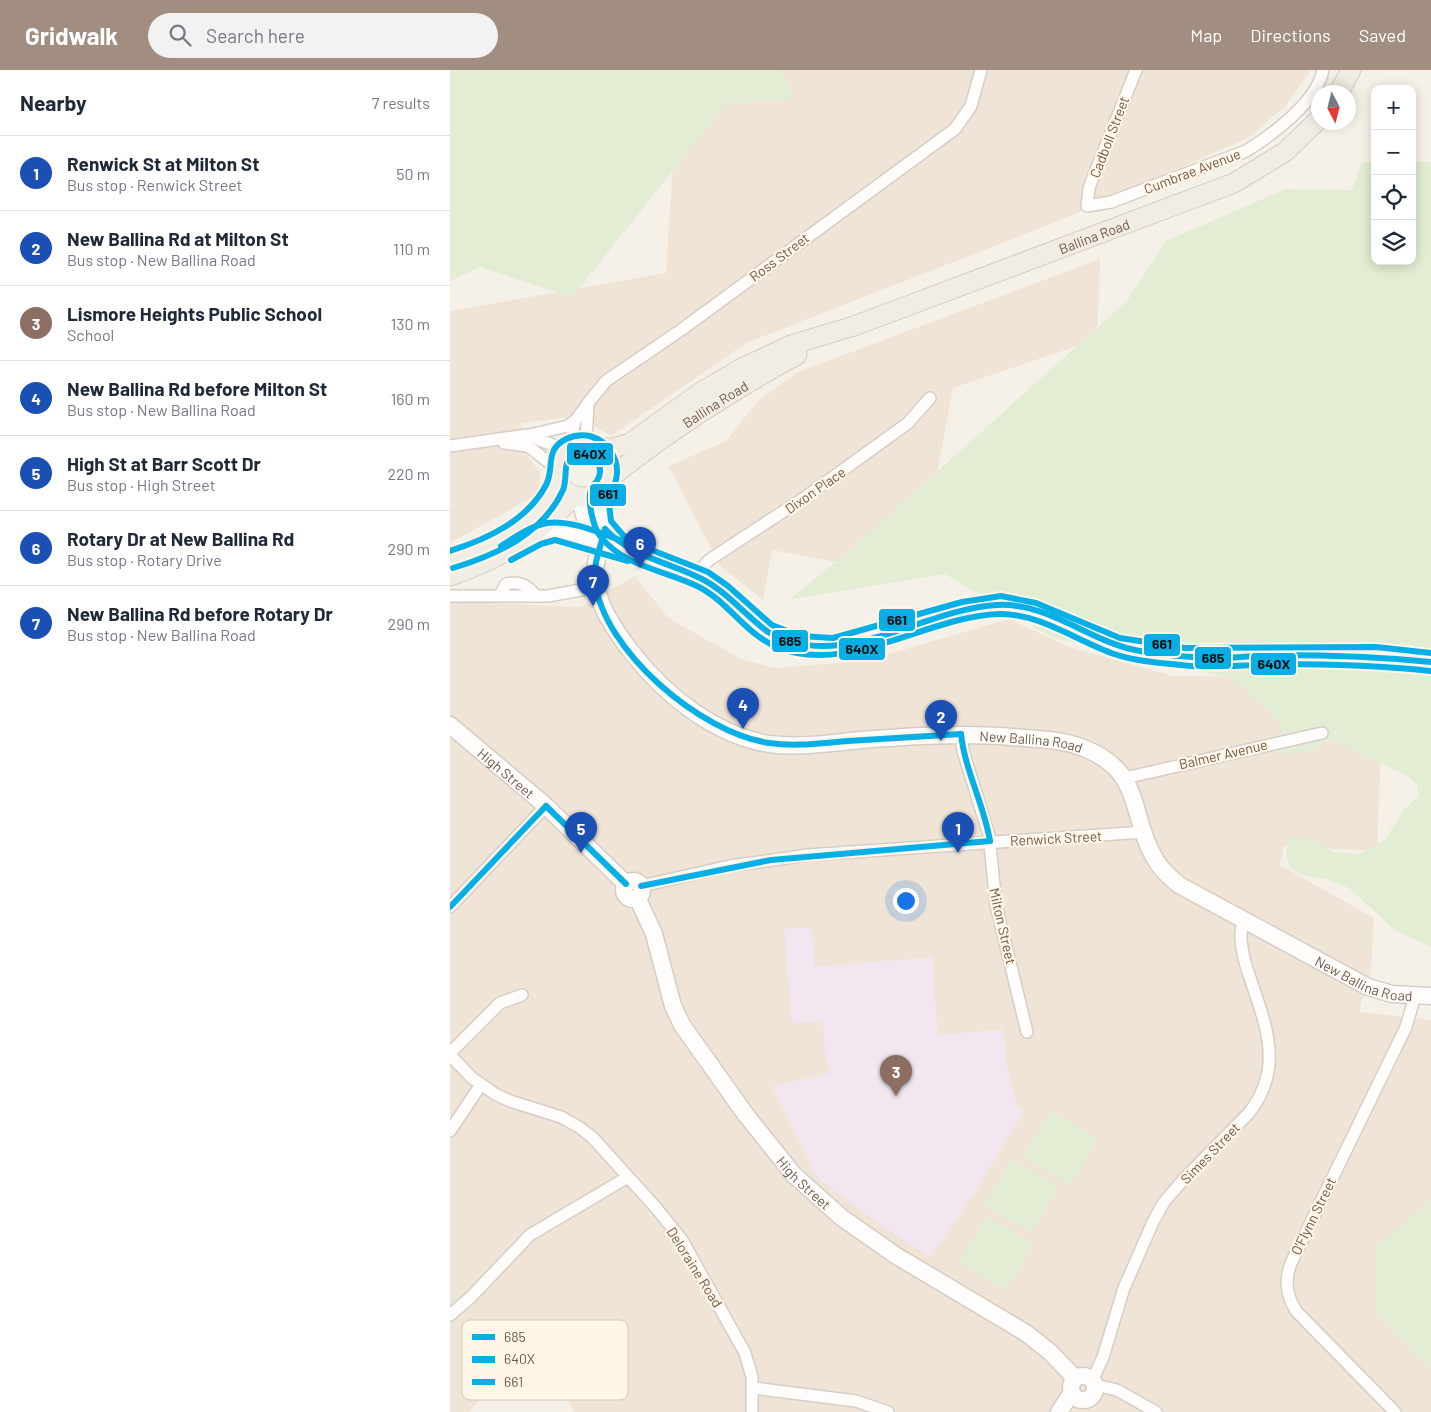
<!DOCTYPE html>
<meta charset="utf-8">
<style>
body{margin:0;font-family:Barlow,sans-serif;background:#f2f2f3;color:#1f2937}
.controls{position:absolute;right:15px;top:15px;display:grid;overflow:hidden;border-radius:10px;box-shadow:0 2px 12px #0003}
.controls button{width:45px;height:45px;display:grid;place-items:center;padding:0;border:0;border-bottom:1px solid #e0e1e3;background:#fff;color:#1f2937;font:25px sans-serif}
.compass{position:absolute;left:861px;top:15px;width:45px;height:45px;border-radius:50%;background:#fff;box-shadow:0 2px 12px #0003;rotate:173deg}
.you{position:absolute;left:455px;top:830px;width:18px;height:18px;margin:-12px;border:4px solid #fff;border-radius:50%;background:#1a73e8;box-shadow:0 0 0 8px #1a73e833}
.badge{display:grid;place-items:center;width:32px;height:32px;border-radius:50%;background:#a18e81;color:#fff;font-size:16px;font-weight:700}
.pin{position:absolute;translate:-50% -41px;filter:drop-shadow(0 1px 2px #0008)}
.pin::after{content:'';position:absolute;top:26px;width:18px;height:15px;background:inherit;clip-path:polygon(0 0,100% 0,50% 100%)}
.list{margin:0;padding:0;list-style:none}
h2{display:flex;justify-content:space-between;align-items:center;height:65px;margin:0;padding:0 20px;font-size:21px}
h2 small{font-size:16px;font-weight:400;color:#747a83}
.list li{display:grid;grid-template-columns:32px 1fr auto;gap:15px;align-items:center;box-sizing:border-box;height:75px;padding:0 20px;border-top:1px solid #e0e1e3}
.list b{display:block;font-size:19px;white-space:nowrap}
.list p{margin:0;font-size:16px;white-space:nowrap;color:#747a83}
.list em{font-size:16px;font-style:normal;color:#747a83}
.icon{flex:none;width:28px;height:28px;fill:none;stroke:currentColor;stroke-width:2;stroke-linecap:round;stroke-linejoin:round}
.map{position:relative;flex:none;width:981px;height:1342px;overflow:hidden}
header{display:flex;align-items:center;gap:30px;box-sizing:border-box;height:70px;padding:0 25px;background:#a18e81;color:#fff}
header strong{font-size:24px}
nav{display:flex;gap:28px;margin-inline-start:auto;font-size:18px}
.search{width:350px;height:45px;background:#f2f2f3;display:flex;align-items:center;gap:12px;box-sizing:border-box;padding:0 18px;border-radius:28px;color:#747a83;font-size:19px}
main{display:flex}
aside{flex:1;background:#fff}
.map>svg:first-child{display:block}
.residential{fill:#efe4d5}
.education{fill:#f2e7f1}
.green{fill:#e2edd3}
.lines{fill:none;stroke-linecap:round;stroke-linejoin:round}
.street-casing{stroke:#d5cec7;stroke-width:14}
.secondary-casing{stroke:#d5cdc4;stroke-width:19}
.primary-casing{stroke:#d5ccc5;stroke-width:21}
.street{stroke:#fefdfc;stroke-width:11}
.secondary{stroke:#fefdfc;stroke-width:16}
.primary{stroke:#f2ede4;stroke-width:19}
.bus-1-casing{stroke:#fff6e8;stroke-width:10}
.bus-2-casing{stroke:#fff6e8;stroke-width:10}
.bus-3-casing{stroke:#fff6e8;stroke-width:10}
.bus-1{stroke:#06b0e7;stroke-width:6}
.bus-2{stroke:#06b0e7;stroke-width:6}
.bus-3{stroke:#06b0e7;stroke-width:6}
.labels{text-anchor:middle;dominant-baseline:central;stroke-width:4.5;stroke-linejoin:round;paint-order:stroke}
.street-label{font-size:14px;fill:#735949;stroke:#fff6e8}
.key{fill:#fff6e8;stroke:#d5c7b8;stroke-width:1}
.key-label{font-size:14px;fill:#735949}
.line-badge{stroke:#fff6e8;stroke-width:2}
.pale-badge-label{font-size:14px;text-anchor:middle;font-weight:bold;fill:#111}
</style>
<header>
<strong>Gridwalk</strong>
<div class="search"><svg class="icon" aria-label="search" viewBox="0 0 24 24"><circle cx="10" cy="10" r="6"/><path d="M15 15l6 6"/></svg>Search here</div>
<nav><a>Map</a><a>Directions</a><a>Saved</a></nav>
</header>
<main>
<aside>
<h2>Nearby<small>7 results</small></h2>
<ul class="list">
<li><span class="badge" style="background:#1a4fb4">1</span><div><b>Renwick St at Milton St</b><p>Bus stop · Renwick Street</p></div><em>50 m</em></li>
<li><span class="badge" style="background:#1a4fb4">2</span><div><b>New Ballina Rd at Milton St</b><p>Bus stop · New Ballina Road</p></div><em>110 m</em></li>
<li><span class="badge" style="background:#8d6e63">3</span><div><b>Lismore Heights Public School</b><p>School</p></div><em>130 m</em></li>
<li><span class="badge" style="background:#1a4fb4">4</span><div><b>New Ballina Rd before Milton St</b><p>Bus stop · New Ballina Road</p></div><em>160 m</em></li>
<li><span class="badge" style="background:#1a4fb4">5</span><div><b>High St at Barr Scott Dr</b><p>Bus stop · High Street</p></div><em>220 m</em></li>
<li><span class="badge" style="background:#1a4fb4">6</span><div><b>Rotary Dr at New Ballina Rd</b><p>Bus stop · Rotary Drive</p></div><em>290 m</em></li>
<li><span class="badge" style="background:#1a4fb4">7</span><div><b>New Ballina Rd before Rotary Dr</b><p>Bus stop · New Ballina Road</p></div><em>290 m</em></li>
</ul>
</aside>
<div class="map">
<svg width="981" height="1342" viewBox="0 0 981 1342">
<rect width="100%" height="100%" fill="#f6f1e8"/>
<g class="residential">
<polygon points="278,0 861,0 836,35 798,68 611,150 296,273 161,366 141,354 111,348 71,353 75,382 90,403 89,423 15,465 0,472 0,241 216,203 224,78"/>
<polygon points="650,189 647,269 503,318 484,419 386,492 322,480 313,530 270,496 219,396 276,371 308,331 348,302"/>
<polygon points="185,506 218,548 291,589 324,598 415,591 559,549 617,576 723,606 922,607 931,673 927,781 834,776 830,795 924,848 921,898 909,942 981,950 981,1342 124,1342 90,1265 19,1342 0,1342 0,531 130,537"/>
</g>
<polygon class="education" points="361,857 365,897 482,887 488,965 553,959 556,991 567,1035 575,1040 523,1126 480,1188 428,1153 368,1108 322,1016 380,1003 375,985 373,951 342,953 334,859"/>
<g class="green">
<polygon points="0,0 331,0 345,28 277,33 122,227 30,197 0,211"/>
<path d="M 912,92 L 925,92 L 925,191 L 962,191 L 962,92 L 981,92 L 981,877 L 946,861 L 899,818 L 876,809 L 852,805 L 841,799 C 836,787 834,777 842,766 L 868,769 L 882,782 L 909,784 L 935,770 L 954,739 L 968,727 L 968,716 L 961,708 L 881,669 L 866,679 L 827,685 L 823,680 L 826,670 L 832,664 L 832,657 L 820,641 L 781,608 L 603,568 L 495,504 L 340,529 L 392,487 L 677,231 L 716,171 L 836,119 L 902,120 Z"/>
<polygon points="601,1040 648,1069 620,1115 573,1087"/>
<polygon points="562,1089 609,1117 581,1163 534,1135"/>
<polygon points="981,1129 981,1300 925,1241 925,1177"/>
<polygon points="537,1146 584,1174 556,1220 509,1192"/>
</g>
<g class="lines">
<defs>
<g id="street">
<path d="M 686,0 L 639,118 L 637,136 L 661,132 L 796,81 C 822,65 867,32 873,0"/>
<polyline points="79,365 118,356 125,351 137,335"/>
<polyline points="54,373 78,376 106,398"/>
<polyline points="136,374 138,333 156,311 231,260 505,59 521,36 531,0"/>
<polyline points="0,376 77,365 116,380"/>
<polyline points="119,377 125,351"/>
<polyline points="245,506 259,490 357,426 458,353 480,328"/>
<path d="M 50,525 L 56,514 C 70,511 77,515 86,526"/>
<polyline points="0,526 98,526 147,517"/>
<polyline points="511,664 513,681 539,765 546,835 577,962"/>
<polyline points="675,708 872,663"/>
<polyline points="191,816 280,796 358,785 694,762"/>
<polyline points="0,837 96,736"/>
<polyline points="0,983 50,933 72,925"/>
<polyline points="0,985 22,1008 45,1024 60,1031 111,1047 129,1057 143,1068 207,1139 232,1170 295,1283 302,1307 302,1342"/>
<polyline points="0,1061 30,1016"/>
<polyline points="0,1245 20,1228 80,1165 178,1107"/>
<path d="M 643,1309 L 653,1287 L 674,1218 L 703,1152 L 714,1132 L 734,1109 L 798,1044 C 839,994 811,946 795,892 C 792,879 788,863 794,850"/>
<polyline points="645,1315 667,1320 706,1342"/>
<polyline points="303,1318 406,1331 438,1342"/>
<path d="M 945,1342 L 846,1241 C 836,1224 834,1209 842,1191 L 956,957 L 965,926"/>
</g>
<g id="secondary">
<path d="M 149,422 C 150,437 150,455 162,466"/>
<polyline points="129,427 135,448 151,475"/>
<path id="s1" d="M 155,459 C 151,473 146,487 145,502 C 144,531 165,561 183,584 C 216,626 265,665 319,674 C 349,678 381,673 411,670 C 462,666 511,663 562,667 C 587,669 613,669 636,679 C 695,703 679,749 707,792 C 712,801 721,808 729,815 L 918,917 L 942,924 L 981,926"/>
<path d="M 80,471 L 98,462 L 118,462 C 162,479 213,487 255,511 C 289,530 309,565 348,574 C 408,589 485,536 548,535 C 590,534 628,564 668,576 C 687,582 710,583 731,586 C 760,591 796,586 826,585 C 878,585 929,586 981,592"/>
<path id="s2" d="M 0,655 L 96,736 L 176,814"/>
<circle cx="183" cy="820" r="9"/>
<path id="s3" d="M 187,827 L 204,864 L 223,936 L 232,955 L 296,1045 L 344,1105 L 391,1147 L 445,1185 L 576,1263 L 600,1282 L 625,1308"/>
<circle cx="633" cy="1318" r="12"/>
<polyline points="609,1342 622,1322"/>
</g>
<g id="primary">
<polyline points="889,22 901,0"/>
<circle cx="133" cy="400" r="27"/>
<path id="s4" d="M 148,378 L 163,378 L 180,373 L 251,322 L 290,299 L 341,275 L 404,256 L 784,113 L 835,82 L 868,50"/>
<path id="s5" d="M 159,409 C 217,362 281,321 347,285"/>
<path d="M 0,490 C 48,475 84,454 108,409"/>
<path d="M 0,506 C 52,489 86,464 125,426"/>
</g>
</defs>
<use href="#street" class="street-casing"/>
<use href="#secondary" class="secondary-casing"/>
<use href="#primary" class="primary-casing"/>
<use href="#street" class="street"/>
<use href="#secondary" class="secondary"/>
<use href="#primary" class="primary"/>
<defs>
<g id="bus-1">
<path d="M 155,459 C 183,488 219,492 252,509 C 277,522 295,545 318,562 C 391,604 472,539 547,535 C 599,532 641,573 690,581 C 715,585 741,588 766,588 C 787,588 809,585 830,585 C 880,585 931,587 981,592"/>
<path d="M 155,459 C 151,476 143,493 145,511 C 153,581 251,663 319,673 C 345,677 371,673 398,671 C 436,669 473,666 511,664"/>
<path d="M 511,664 C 515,701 534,734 540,771"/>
<polyline points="96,736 176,814"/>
<polyline points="191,816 321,790 540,771"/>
<polyline points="0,837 96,736"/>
</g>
<g id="bus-2">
<polyline points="61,490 91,474 105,470 178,491"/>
<path d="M 3,498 C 46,485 93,464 113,420 C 117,410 114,399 118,390 L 124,385 L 138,383 C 148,389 154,400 147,411 C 145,413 142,416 141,419 C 137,429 143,457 150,466 C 174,497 215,500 249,517 C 278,532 295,563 325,576 C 394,608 477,546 549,544 C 589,543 627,571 664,584 C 684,591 710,593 731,595 C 761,599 794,595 824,594 C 877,594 928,595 980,601"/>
</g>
<g id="bus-3">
<path d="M 51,476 C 65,467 81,456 97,453 C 124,449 158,467 184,475"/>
<path d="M 0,481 C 37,469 77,451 96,415 C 105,398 94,380 116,369 C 152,352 183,396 158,425 L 161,451 L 173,465 L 194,477 L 258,502 L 278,516 L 322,555 L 350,566 L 383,568 L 512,532 L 551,526 L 586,533 L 670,568 L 735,578 L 926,577 L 981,583"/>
</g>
</defs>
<use href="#bus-1" class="bus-1-casing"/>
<use href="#bus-2" class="bus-2-casing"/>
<use href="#bus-3" class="bus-3-casing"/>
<use href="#bus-1" class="bus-1"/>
<use href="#bus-2" class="bus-2"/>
<use href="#bus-3" class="bus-3"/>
</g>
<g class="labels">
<g class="street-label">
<text transform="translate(659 67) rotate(-69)">Cadboll Street</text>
<text transform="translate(742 101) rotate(-21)">Cumbrae Avenue</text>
<text stroke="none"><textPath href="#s4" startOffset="544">Ballina Road</textPath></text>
<text transform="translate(329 187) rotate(-37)">Ross Street</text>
<text stroke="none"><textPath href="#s5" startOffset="130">Ballina Road</textPath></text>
<text transform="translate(365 420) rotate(-35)">Dixon Place</text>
<text stroke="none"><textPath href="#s1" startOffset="566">New Ballina Road</textPath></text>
<text transform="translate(773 684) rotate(-13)">Balmer Avenue</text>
<text stroke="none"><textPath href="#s2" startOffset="74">High Street</textPath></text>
<text transform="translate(606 768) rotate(-3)">Renwick Street</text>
<text transform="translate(553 856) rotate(77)">Milton Street</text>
<text stroke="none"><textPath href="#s1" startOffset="1001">New Ballina Road</textPath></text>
<text transform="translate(760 1083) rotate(-46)">Simes Street</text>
<text stroke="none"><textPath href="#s3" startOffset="336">High Street</textPath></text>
<text transform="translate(863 1146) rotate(-64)">O'Flynn Street</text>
<text transform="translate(245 1197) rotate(58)">Deloraine Road</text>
</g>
</g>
<rect x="12" y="1250" width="166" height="80" rx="8" class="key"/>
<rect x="22" y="1264" width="23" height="6" fill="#06b0e7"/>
<rect x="22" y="1286" width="23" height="7" fill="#06b0e7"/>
<rect x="22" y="1309" width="23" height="6" fill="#06b0e7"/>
<g class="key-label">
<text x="54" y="1272">685</text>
<text x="54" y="1294">640X</text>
<text x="54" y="1317">661</text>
</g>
<g class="line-badge">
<rect x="116" y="372" width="48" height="24" rx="5" fill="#06b0e7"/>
<rect x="139" y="413" width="38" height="24" rx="5" fill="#06b0e7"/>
<rect x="428" y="538" width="38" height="24" rx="5" fill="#06b0e7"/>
<rect x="321" y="559" width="38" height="24" rx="5" fill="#06b0e7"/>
<rect x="693" y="563" width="38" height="24" rx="5" fill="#06b0e7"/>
<rect x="388" y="567" width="48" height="24" rx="5" fill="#06b0e7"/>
<rect x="744" y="576" width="38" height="24" rx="5" fill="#06b0e7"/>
<rect x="800" y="582" width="47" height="24" rx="5" fill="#06b0e7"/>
</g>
<g class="pale-badge-label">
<text x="140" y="389">640X</text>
<text x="158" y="429">661</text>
<text x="447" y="555">661</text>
<text x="340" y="576">685</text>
<text x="712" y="579">661</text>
<text x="412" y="584">640X</text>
<text x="763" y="593">685</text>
<text x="824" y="599">640X</text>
</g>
</svg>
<div class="controls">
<button>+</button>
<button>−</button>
<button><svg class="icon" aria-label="locate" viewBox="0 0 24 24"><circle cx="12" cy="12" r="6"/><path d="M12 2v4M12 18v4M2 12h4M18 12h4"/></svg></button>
<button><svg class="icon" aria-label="layers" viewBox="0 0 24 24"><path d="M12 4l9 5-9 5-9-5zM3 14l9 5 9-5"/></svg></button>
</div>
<svg class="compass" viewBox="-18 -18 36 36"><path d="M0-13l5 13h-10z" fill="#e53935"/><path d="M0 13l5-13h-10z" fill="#747a83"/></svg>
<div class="you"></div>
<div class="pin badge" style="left:508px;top:783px;background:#1a4fb4">1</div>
<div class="pin badge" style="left:491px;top:671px;background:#1a4fb4">2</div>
<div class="pin badge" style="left:446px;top:1026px;background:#8d6e63">3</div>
<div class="pin badge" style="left:293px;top:659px;background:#1a4fb4">4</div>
<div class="pin badge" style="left:131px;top:783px;background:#1a4fb4">5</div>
<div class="pin badge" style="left:190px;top:498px;background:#1a4fb4">6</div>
<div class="pin badge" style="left:143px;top:536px;background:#1a4fb4">7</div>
</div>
</main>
